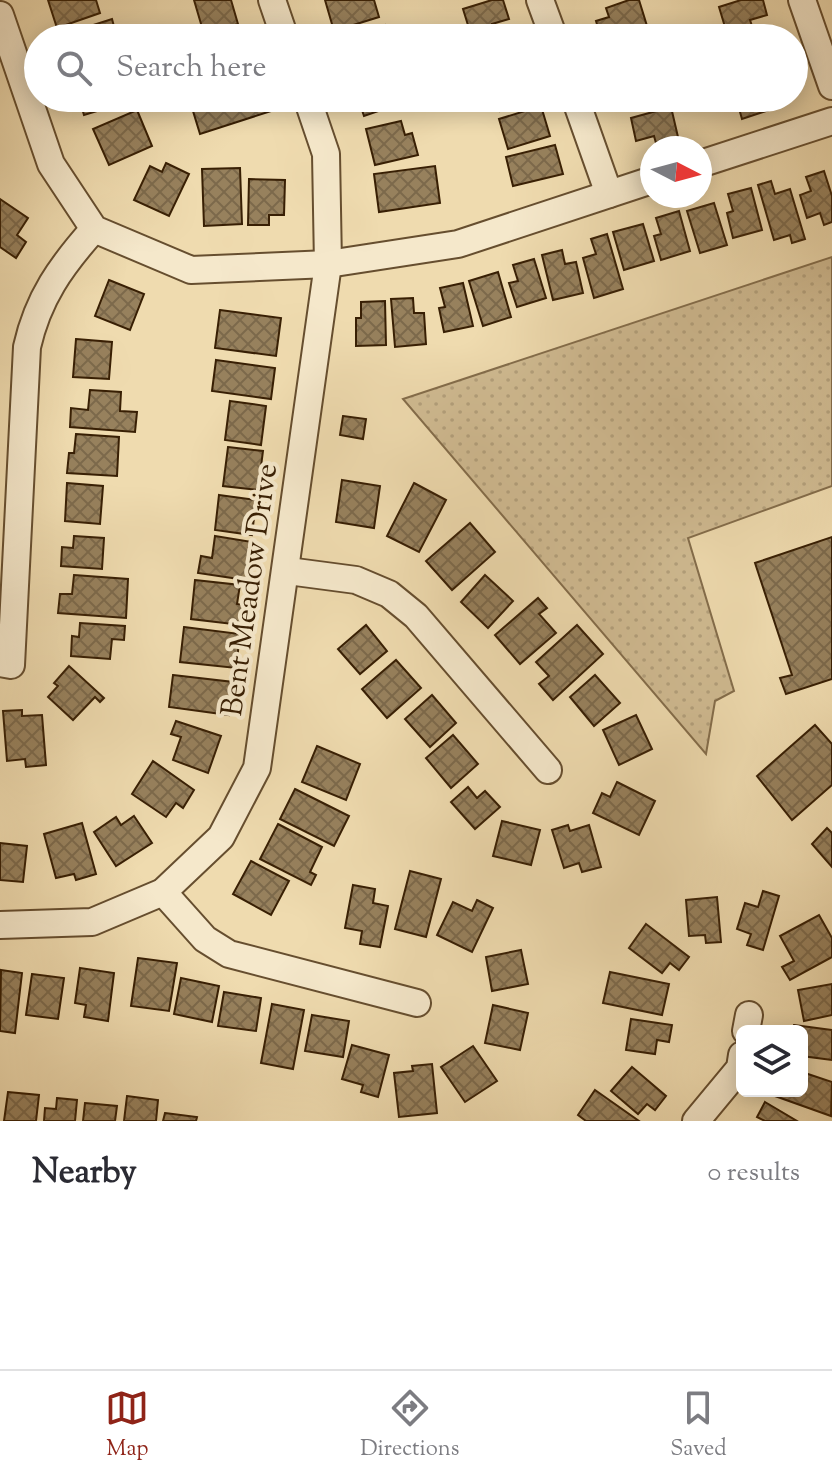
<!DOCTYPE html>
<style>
body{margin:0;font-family:"Sorts Mill Goudy",serif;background:#f2f2f3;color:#2b2b33}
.controls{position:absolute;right:24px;bottom:24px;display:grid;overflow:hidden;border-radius:12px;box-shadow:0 4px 20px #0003}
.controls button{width:72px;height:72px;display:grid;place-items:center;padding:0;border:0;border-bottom:2px solid #e1e1e2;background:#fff;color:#2b2b33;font:40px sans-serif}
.compass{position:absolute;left:640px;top:136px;width:72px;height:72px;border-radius:50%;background:#fff;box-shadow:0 4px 20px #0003;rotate:96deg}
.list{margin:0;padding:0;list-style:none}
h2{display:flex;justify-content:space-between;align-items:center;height:104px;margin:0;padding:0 32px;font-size:34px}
h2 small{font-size:26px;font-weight:400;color:#7c7c81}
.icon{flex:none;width:44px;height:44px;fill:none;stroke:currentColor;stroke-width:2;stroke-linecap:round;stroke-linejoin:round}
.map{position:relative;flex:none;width:832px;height:1121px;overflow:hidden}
.search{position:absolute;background:#fff;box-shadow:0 4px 20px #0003;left:24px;right:24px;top:24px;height:88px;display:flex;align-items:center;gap:20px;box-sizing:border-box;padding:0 28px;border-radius:44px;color:#7c7c81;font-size:30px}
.sheet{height:248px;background:#fff}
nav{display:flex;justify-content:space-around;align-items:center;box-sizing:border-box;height:112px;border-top:2px solid #e1e1e2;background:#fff;font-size:22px;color:#7c7c81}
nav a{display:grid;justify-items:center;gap:4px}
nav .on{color:#8f2418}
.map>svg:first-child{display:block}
.grass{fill:url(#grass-dots);stroke:#846d4b;stroke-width:2}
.building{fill:url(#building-cross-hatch);stroke:#381f04;stroke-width:2}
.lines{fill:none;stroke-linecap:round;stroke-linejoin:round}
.minor-casing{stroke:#664e2f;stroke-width:30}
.minor{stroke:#f5e8cb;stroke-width:26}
.labels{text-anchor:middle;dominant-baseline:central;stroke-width:8;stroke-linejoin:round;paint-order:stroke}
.street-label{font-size:30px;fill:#381f04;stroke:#f5e8cb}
</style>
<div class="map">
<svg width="832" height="1121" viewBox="0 0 832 1121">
<defs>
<pattern id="grass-dots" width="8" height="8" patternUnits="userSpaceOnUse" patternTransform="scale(2)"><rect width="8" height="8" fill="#d0bb92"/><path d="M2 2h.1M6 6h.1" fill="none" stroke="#b3a07c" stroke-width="1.8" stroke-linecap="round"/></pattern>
<pattern id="building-cross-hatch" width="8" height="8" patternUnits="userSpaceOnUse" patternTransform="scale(2)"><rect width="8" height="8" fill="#97815d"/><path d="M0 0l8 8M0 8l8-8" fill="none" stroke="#7c694b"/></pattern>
</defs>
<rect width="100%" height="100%" fill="#efdbaf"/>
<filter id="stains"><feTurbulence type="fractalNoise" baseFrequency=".0025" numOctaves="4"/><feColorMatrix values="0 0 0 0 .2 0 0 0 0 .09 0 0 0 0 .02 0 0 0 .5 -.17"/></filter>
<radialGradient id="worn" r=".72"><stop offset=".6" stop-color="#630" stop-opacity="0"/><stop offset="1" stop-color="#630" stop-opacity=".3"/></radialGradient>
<polygon class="grass" points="832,257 832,486 688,538 734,691 715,701 706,754 403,399"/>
<g class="building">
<polygon points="48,0 96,0 100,13 57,28"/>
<polygon points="194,0 231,0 238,24 204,34"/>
<polygon points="325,0 374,0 379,17 334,31"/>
<polygon points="492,0 503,0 509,19 492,24 495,33 472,38 463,9"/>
<polygon points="629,0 639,0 647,26 613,38 601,38 596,21 609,17 606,8"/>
<polygon points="741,0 763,0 767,15 750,20 753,29 728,37 719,7"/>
<polygon points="112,19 116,34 109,38 63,38 62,35"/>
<polygon points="385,25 390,38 351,38"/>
<polygon points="79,98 119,98 120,104 84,115"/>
<polygon points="189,98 270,98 274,110 200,134"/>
<polygon points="358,98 416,98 364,116"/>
<polygon points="496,98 522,98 524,104 500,111"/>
<polygon points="625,98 670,98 628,110"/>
<polygon points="736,98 781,98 784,105 742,119"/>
<polygon points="541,106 550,136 508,149 499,119"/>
<polygon points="671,107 678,137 656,143 654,136 636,141 631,118"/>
<polygon points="137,110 152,146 109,165 93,129"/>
<polygon points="401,121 405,135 412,133 418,155 375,165 366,129"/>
<polygon points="555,145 563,174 513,186 506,157"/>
<polygon points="166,163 189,174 169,216 134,200 150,166 162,172"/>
<polygon points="435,166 440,203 379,212 374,174"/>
<polygon points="240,168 242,224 204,226 202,169"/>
<polygon points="824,171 832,196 832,222 824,225 820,213 807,218 800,195 811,191 806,177"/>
<polygon points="249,179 285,180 284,215 269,215 269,225 248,225"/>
<polygon points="771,181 775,194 790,189 805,239 792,243 790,235 774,240 758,185"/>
<polygon points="751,188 762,230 733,238 727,213 733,211 728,194"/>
<polygon points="0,199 28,218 17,235 26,242 16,258 0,247"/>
<polygon points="714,203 727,245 700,253 687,211"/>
<polygon points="679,211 690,251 661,260 654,236 661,234 656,218"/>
<polygon points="643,224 654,261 624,270 613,232"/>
<polygon points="607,234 623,289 594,298 583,258 596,254 591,239"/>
<polygon points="562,250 565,264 576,262 583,293 553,300 542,255"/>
<polygon points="534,259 546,298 517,307 509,283 518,281 513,265"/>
<polygon points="498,272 511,317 483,326 469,281"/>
<polygon points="109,280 144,294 130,330 95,316"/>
<polygon points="463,283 473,326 444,332 439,308 445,307 440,288"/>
<polygon points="413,298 414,313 424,313 426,344 395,347 391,299"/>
<polygon points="385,301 386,345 356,346 356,318 361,318 361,302"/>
<polygon points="220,310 281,318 276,356 215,348"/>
<polygon points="76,339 112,342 109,379 73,377"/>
<polygon points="216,360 275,368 271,399 212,391"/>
<polygon points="90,390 121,392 120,411 137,412 135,432 70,427 71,408 88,410"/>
<polygon points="230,401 266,406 261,445 225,440"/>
<polygon points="343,416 366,419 363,439 340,435"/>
<polygon points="76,434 119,437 117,476 67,473 69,453 74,453"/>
<polygon points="228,447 263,451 258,490 223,486"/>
<polygon points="342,480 380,486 374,528 336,522"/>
<polygon points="67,483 103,486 100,524 65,521"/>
<polygon points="414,483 446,500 419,552 387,536"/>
<polygon points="219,495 256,500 252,535 215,530"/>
<polygon points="470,523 495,552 452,590 426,561"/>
<polygon points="74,536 104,538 102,569 61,566 62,547 73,548"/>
<polygon points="215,536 252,542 246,580 198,573 201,556 212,558"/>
<polygon points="832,537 832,679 786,694 780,678 792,675 755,563"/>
<polygon points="74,575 128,579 126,618 58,613 60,594 72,594"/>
<polygon points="485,575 513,601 488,628 461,602"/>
<polygon points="195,580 240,585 237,604 244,605 241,625 191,619"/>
<polygon points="538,598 547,608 539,614 556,633 520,664 495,635"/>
<polygon points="80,623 125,626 124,640 112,639 110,659 71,656 72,636 79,637"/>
<polygon points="366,625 387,651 360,674 338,649"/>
<polygon points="577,625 603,654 553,700 539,684 549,676 536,662"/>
<polygon points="184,627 240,634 236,668 180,662"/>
<polygon points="396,660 421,688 387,718 362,689"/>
<polygon points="69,666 104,698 100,702 95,697 73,720 48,697 58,686 54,683"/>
<polygon points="173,675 233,682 229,715 169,707"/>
<polygon points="595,675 620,703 594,726 570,697"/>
<polygon points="432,695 456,723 430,747 405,719"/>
<polygon points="22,710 22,716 42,715 46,765 26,767 25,759 7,761 3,711"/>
<polygon points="636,715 652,749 619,765 603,730"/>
<polygon points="176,721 221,736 208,773 173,760 181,737 171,734"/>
<polygon points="815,725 832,744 832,785 792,820 757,776"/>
<polygon points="453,735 478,764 451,788 426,758"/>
<polygon points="317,746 360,764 346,800 302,782"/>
<polygon points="153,761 194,790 183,808 176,803 166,817 132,794"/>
<polygon points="617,782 655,801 639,835 593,813 602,793 610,797"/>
<polygon points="468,787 477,798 485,791 500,807 475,829 451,802"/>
<polygon points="295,789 349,816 334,846 280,819"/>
<polygon points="134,816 152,843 116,866 94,832 116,817 121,825"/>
<polygon points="502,821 540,830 531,865 493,856"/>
<polygon points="82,823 96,874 76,880 74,874 56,878 44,834"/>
<polygon points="278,824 322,847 310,872 316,875 311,885 260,859"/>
<polygon points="568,825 570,831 589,825 601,867 582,872 579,863 564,868 552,830"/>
<polygon points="827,828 832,833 832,867 812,844"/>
<polygon points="0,843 27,846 23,882 0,880"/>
<polygon points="251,861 289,881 271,915 233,894"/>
<polygon points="410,871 441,879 426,937 395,929"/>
<polygon points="353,885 375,889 373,903 388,906 380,947 360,944 362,931 345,928"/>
<polygon points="763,891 779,896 763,950 747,945 751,934 737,929 745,903 758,907"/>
<polygon points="717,897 721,942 706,943 705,935 689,936 686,900"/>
<polygon points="477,900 493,908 472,952 437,935 453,902 472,911"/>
<polygon points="819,915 832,938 832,957 790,980 782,967 794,961 780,936"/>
<polygon points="646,924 689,957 679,970 670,963 662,973 629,948"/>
<polygon points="521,950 528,984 492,991 486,957"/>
<polygon points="138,958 177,963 169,1011 131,1006"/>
<polygon points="80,968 114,973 108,1021 84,1017 86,1005 75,1003"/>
<polygon points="1,970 22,973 15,1033 0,1031"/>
<polygon points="610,972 669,984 662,1015 603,1003"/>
<polygon points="32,974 64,978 58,1019 26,1015"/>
<polygon points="181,978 219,986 212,1022 174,1014"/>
<polygon points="832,984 832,1015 804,1021 798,990"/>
<polygon points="224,992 261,998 256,1031 218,1026"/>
<polygon points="272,1004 304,1010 293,1069 261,1063"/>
<polygon points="493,1005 528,1013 520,1050 485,1043"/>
<polygon points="312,1015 349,1021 343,1057 305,1051"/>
<polygon points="631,1019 672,1025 669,1042 657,1040 655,1054 626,1050"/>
<polygon points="794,1025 832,1030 832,1060 802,1056 802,1031 793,1031"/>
<polygon points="352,1045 389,1055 378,1097 361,1092 363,1085 342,1079"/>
<polygon points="473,1046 497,1081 465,1102 441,1067"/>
<polygon points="432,1064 437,1113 399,1117 394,1073 413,1071 412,1066"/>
<polygon points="632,1067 666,1096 655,1110 647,1104 638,1114 611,1091"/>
<polygon points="802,1072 832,1082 831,1116 775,1096 776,1091 802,1091"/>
<polygon points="595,1090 639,1121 586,1121 578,1115"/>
<polygon points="8,1092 39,1095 36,1121 4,1121"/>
<polygon points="127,1096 158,1100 156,1121 124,1121"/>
<polygon points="57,1098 77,1100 75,1121 44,1121 45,1108 56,1109"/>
<polygon points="765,1102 797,1121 765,1121 757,1117"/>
<polygon points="85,1103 117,1106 115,1121 83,1121"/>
<polygon points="165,1113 197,1117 196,1121 163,1121"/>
</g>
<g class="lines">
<defs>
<g id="minor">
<polyline points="272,0 285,38"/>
<polyline points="540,0 554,38"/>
<polyline points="802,0 832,86"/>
<polyline points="0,15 51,164 94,229 191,270 328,264 458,244 652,180"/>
<polyline points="575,98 609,194"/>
<polyline points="700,164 832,121"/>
<polyline points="288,571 356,580 389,594 416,616 548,770"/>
<path d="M 0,663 L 11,665 L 27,347 C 38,298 61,266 94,229"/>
<polyline points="163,892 205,939 229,954 417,1003"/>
<polyline points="0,925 92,922 163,892 221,837 257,768 328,264 326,154 307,98"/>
<polyline points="746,1031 749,1015"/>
<polyline points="696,1121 740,1068 742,1055"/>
</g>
</defs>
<use href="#minor" class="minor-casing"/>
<use href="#minor" class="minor"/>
</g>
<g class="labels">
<g class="street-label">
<text transform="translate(251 590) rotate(-82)">Bent Meadow Drive</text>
</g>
</g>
<rect width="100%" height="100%" filter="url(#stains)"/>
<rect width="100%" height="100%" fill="url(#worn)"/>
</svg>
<div class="controls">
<button><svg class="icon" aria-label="layers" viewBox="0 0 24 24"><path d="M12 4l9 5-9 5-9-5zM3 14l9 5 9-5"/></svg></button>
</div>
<svg class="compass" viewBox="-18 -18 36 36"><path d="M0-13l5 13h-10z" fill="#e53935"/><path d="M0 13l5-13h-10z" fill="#7c7c81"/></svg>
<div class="search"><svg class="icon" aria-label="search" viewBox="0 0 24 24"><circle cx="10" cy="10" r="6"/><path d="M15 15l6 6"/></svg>Search here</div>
</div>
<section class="sheet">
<h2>Nearby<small>0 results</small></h2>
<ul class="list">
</ul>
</section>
<nav>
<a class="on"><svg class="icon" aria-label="map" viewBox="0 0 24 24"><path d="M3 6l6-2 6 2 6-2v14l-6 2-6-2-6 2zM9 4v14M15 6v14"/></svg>Map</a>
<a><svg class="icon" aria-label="directions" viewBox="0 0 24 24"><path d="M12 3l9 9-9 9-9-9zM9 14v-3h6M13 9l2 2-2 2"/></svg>Directions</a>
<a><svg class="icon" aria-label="saved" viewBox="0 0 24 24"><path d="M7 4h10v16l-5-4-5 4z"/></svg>Saved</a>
</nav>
